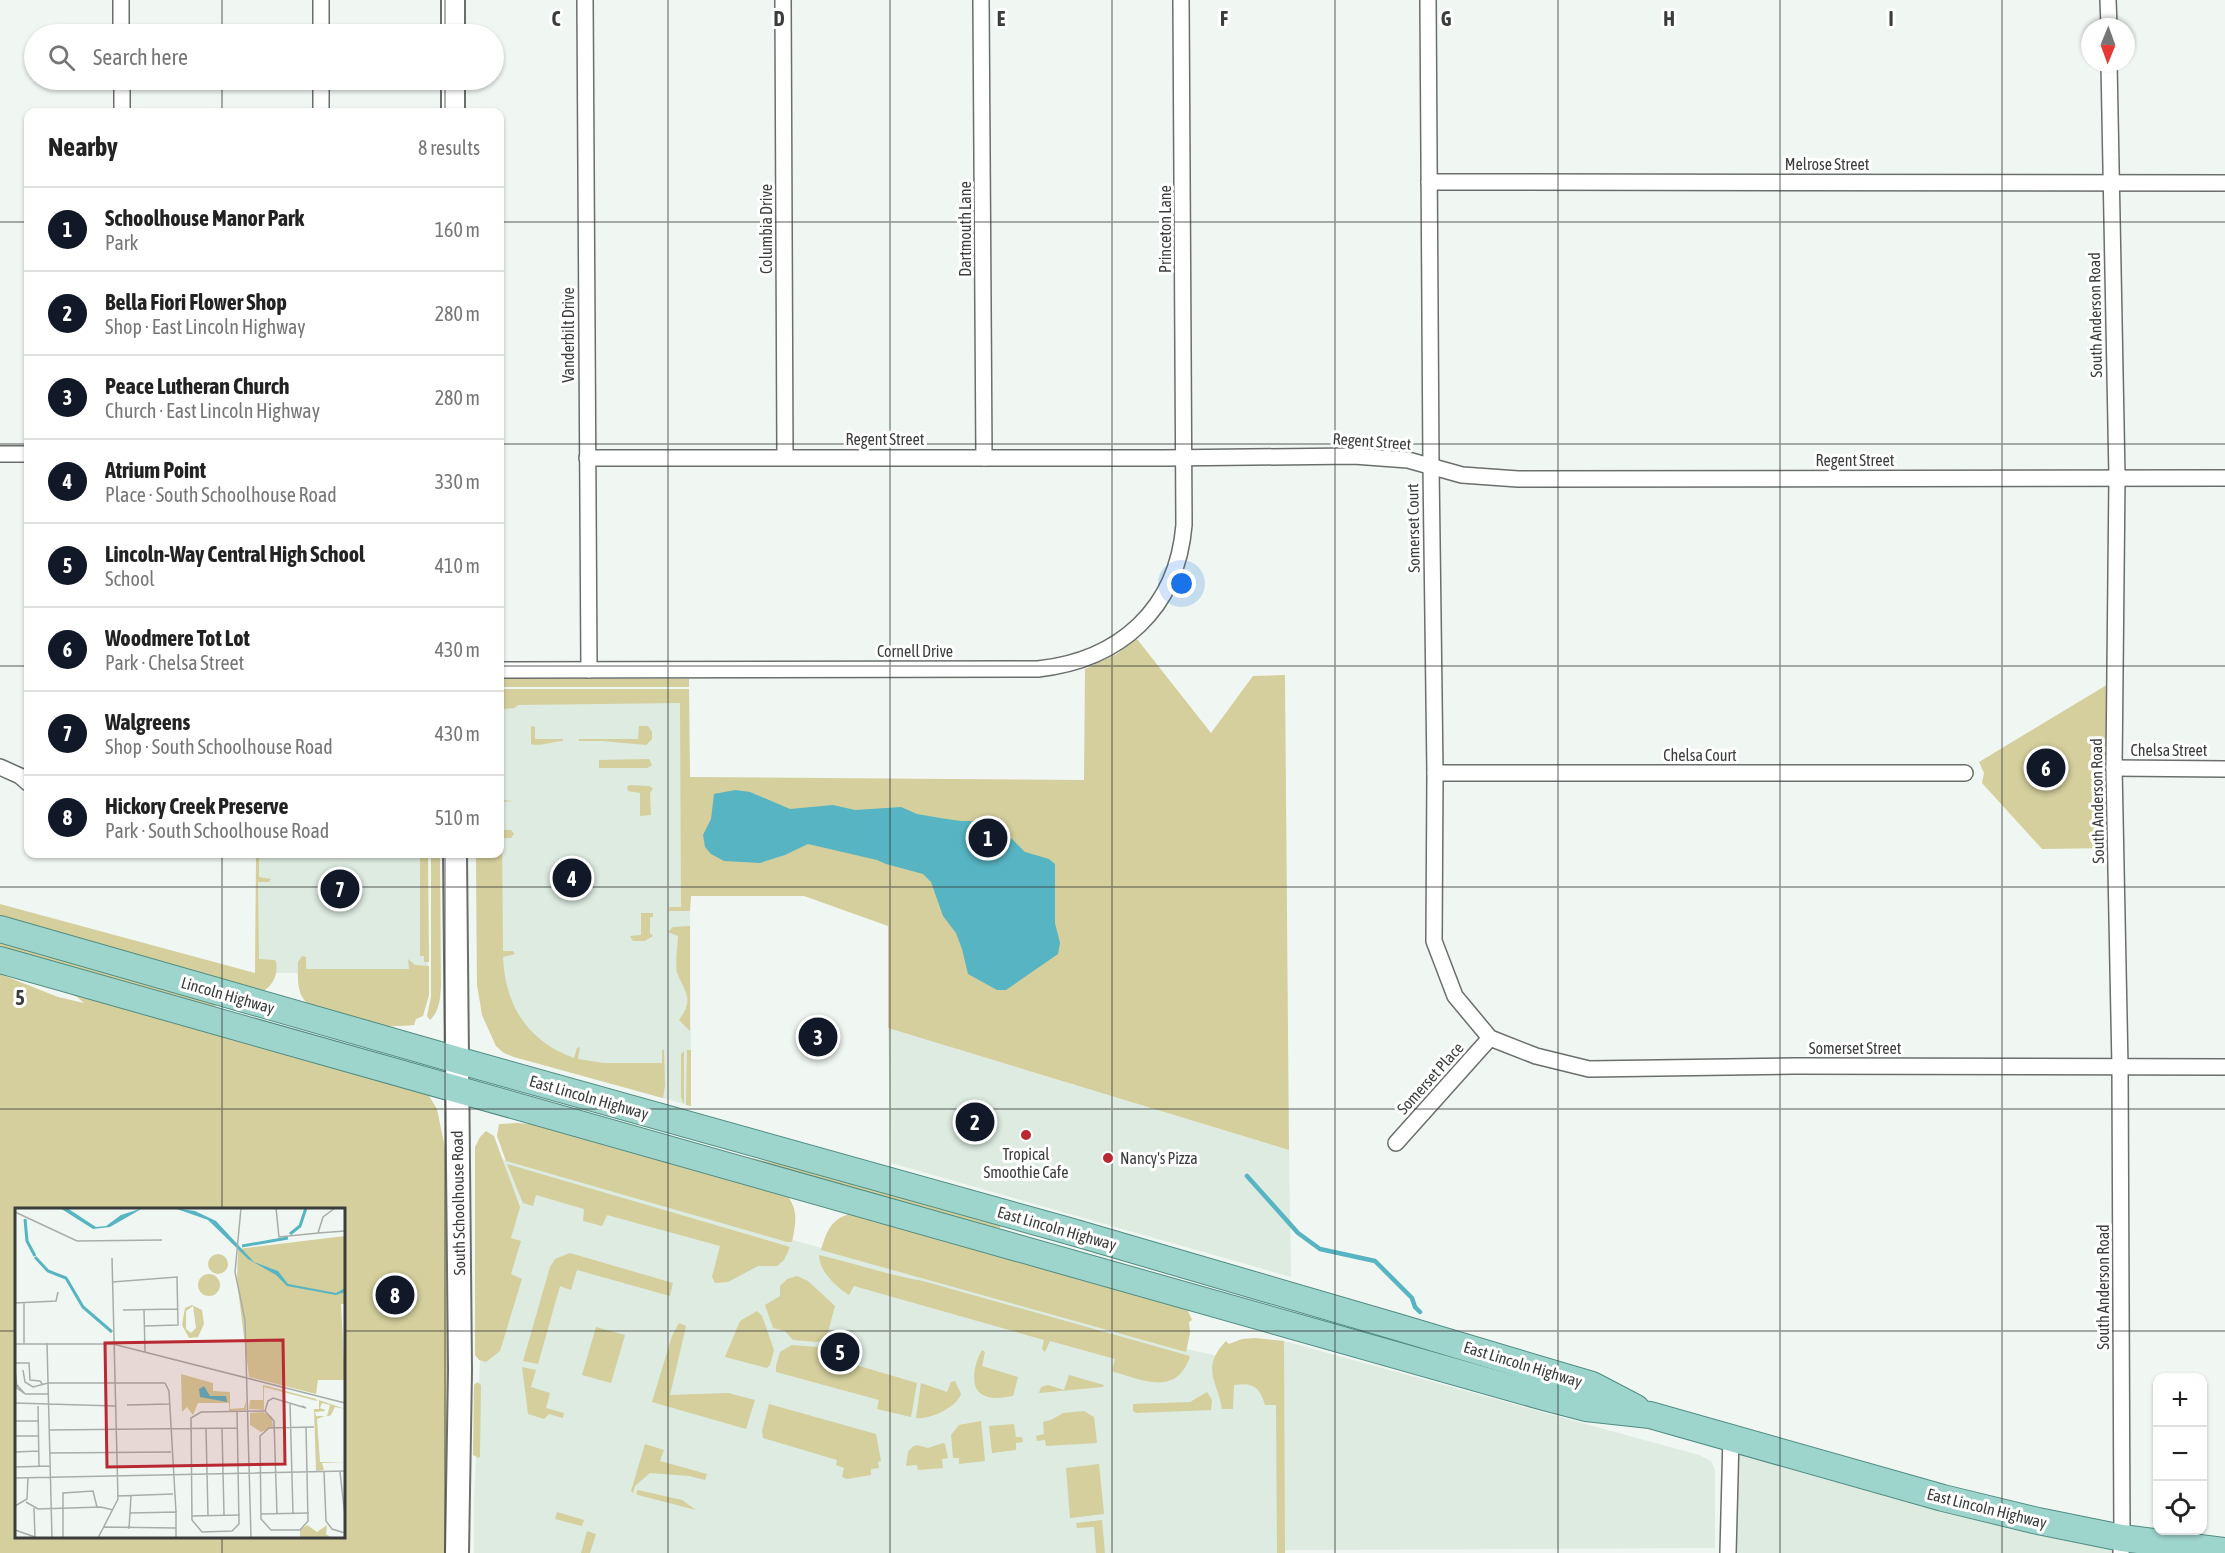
<!DOCTYPE html>
<meta charset="utf-8">
<style>
body{margin:0;font-family:"Asap Condensed",sans-serif;background:#f6f6f6;color:#222}
.controls{position:absolute;right:18px;bottom:18px;display:grid;overflow:hidden;border-radius:12px;box-shadow:0 2px 4px #0004}
.controls button{width:54px;height:54px;display:grid;place-items:center;padding:0;border:0;border-bottom:2px solid #e0e0e0;background:#fff;color:#222;font:30px sans-serif}
.compass{position:absolute;left:2081px;top:18px;width:54px;height:54px;border-radius:50%;background:#fff;box-shadow:0 2px 4px #0004;rotate:181deg}
.you{position:absolute;left:1182px;top:584px;width:21px;height:21px;margin:-15px;border:4px solid #fff;border-radius:50%;background:#1a73e8;box-shadow:0 0 0 9px #1a73e833}
.badge{display:grid;place-items:center;width:39px;height:39px;border-radius:50%;background:#111827;color:#fff;font-size:20px;font-weight:700}
.pin{position:absolute;translate:-50% -50%;border:3px solid #fff;box-shadow:0 2px 6px #0006}
.list{margin:0;padding:0;list-style:none}
h2{display:flex;justify-content:space-between;align-items:center;height:78px;margin:0;padding:0 24px;font-size:26px}
h2 small{font-size:20px;font-weight:400;color:#767676}
.list li{display:grid;grid-template-columns:39px 1fr auto;gap:18px;align-items:center;box-sizing:border-box;height:84px;padding:0 24px;border-top:2px solid #e0e0e0}
.list b{display:block;font-size:22px;white-space:nowrap}
.list p{margin:0;font-size:20px;white-space:nowrap;color:#767676}
.list em{font-size:20px;font-style:normal;color:#767676}
.icon{flex:none;width:33px;height:33px;fill:none;stroke:currentColor;stroke-width:2;stroke-linecap:round;stroke-linejoin:round}
.map{position:relative;flex:none;width:2225px;height:1553px;overflow:hidden}
.search{position:absolute;background:#fff;box-shadow:0 2px 4px #0004;left:24px;top:24px;width:480px;height:66px;display:flex;align-items:center;gap:15px;box-sizing:border-box;padding:0 21px;border-radius:33px;color:#767676;font-size:22px}
.panel{position:absolute;background:#fff;box-shadow:0 2px 4px #0004;left:24px;top:108px;width:480px;height:750px;border-radius:12px}
.map>svg:first-child{display:block}
.built{fill:#ddebe1}
.green{fill:#d4cf9c;fill-rule:evenodd}
.water{fill:#57b4c2}
.lines{fill:none;stroke-linecap:round;stroke-linejoin:round}
.stream{stroke:#57b4c2;stroke-width:4.5}
.street-casing{stroke:#6a6f6b;stroke-width:18}
.secondary-casing{stroke:#6a6f6b;stroke-width:26}
.primary-casing{stroke:#508c82;stroke-width:28}
.street{stroke:#fff;stroke-width:15}
.secondary{stroke:#fff;stroke-width:22}
.primary{stroke:#9dd4cb;stroke-width:26}
.grid{fill:none;stroke:#3b3d3c;stroke-width:1.5;stroke-opacity:0.55}
.poi-dot{fill:#b92932;stroke:#fff;stroke-width:2}
.labels{text-anchor:middle;dominant-baseline:central;stroke-width:6;stroke-linejoin:round;paint-order:stroke}
.street-label{font-size:16px;fill:#3b3d3c;stroke:#fff}
.poi-label{font-size:16px;fill:#3b3d3c;stroke:#fff}
.inset-river{fill:none;stroke:#57b4c2;stroke-width:3}
.inset-road{fill:none;stroke:#a8ada9;stroke-width:1.5}
.view{fill:#b92932;fill-opacity:0.15;stroke:#b92932;stroke-width:3}
.inset-edge{fill:none;stroke:#3b3d3c;stroke-width:3}
.grid-label{font-size:20px;text-anchor:middle;font-weight:bold;fill:#3b3d3c;stroke:#fff;stroke-width:6;stroke-linejoin:round;paint-order:stroke}
</style>
<div class="map">
<svg width="2225" height="1553" viewBox="0 0 2225 1553">
<rect width="100%" height="100%" fill="#f0f7f2"/>
<g class="built">
<polygon points="500,689 689,689 691,1106 514,1057 504,1053 496,1046 482,1015 477,985 476,854 500,854"/>
<polygon points="256,854 427,854 428,973 256,973"/>
<polygon points="888,1028 1289,1150 1291,1277 891,1163"/>
<polygon points="497,1158 1178,1347 1284,1371 1284,1341 1699,1455 1711,1461 1715,1470 1715,1548 1286,1550 1285,1553 474,1553 474,1501 482,1314"/>
<polygon points="1734,1441 2118,1541 2117,1553 1732,1553"/>
</g>
<g class="green">
<polygon points="1137,639 1211,733 1253,676 1285,675 1289,1150 888,1028 888,926 804,896 691,896 690,911 669,911 669,907 681,907 680,703 518,705 514,708 502,709 503,800 514,801 500,802 500,689 689,689 690,777 1084,780 1085,669 1117,654"/>
<rect x="500" y="679" width="189" height="8"/>
<polygon points="2110,683 2111,848 2042,849 1982,783 1984,773 1979,762"/>
<path d="M 531,726 L 535,727 L 535,739 L 563,739 L 563,741 C 553,741 541,747 531,744 Z"/>
<polygon points="639,726 648,726 652,732 652,739 646,745 602,741 579,741 579,739 638,739"/>
<polygon points="649,759 652,765 647,768 599,768 599,760"/>
<polygon points="630,785 649,786 653,788 650,793 651,815 640,816 640,793 628,791 627,787"/>
<path d="M 500,830 L 511,830 L 514,834 L 511,838 L 502,838 L 503,951 L 513,951 L 515,954 L 503,957 C 505,1005 527,1041 574,1058 L 577,1048 L 580,1047 L 578,1059 L 604,1063 L 662,1063 L 662,1051 L 664,1049 L 665,1085 L 663,1098 L 514,1057 L 504,1053 L 496,1046 L 482,1015 L 480,1002 L 477,985 L 476,854 L 500,854 Z"/>
<path d="M 256,854 L 259,854 L 259,877 L 271,879 L 269,882 L 258,882 L 259,959 L 274,960 L 276,961 C 278,976 274,984 261,993 L 0,920 L 0,904 L 255,973 Z"/>
<polygon points="420,854 428,854 429,962 424,962 424,956 420,956"/>
<path d="M 431,854 L 440,854 L 441,986 C 440,999 440,1010 430,1020 L 427,1016 L 431,997 Z"/>
<polygon points="641,913 653,913 653,917 650,917 650,933 653,936 645,941 633,941 630,936 641,935"/>
<path d="M 690,926 L 690,1031 L 679,1020 C 694,999 686,994 678,975 C 674,968 678,945 678,936 L 668,932 L 673,927 Z"/>
<polygon points="0,939 217,1001 215,1007 145,991 0,950"/>
<path d="M 302,956 L 306,957 L 306,969 L 409,969 L 408,959 L 415,965 L 429,966 L 429,995 L 423,1016 L 416,1019 L 414,1025 C 402,1026 389,1027 377,1025 C 362,1023 314,1012 306,1002 C 296,991 298,976 298,962 Z"/>
<path d="M 0,974 L 58,997 L 84,1003 L 77,997 L 54,987 L 428,1094 L 437,1109 L 446,1153 L 451,1553 L 0,1553 ZM 16,1210 L 344,1210 L 344,1536 L 16,1536 Z"/>
<polygon points="687,1050 691,1050 691,1106 686,1105"/>
<polygon points="684,1051 684,1104 681,1097 681,1054"/>
<path d="M 517,1123 L 544,1125 L 785,1193 C 799,1209 796,1222 792,1242 L 787,1242 L 506,1161 L 497,1136 L 499,1124 Z"/>
<polygon points="486,1131 494,1136 520,1207 511,1238 521,1241 511,1274 522,1279 500,1351 486,1362 479,1360 475,1355 475,1147 480,1137"/>
<polygon points="741,1156 836,1176 1001,1224 1000,1228 962,1220 740,1160"/>
<polygon points="507,1164 790,1247 784,1260 777,1266 758,1266 728,1282 715,1283 712,1277 720,1246 607,1215 602,1226 583,1221 584,1209 536,1195 533,1206 523,1203"/>
<path d="M 854,1213 L 1180,1305 L 1188,1311 L 1192,1320 L 1189,1322 L 1190,1333 L 1186,1352 L 821,1250 C 827,1230 832,1217 854,1213 Z"/>
<polygon points="570,1253 673,1283 670,1296 577,1270 571,1290 560,1286 538,1364 523,1361 550,1267 555,1259"/>
<path d="M 819,1255 C 854,1263 888,1275 923,1281 L 1190,1356 C 1177,1397 1143,1380 1114,1372 L 1112,1370 L 1115,1359 L 1050,1341 L 1045,1352 L 1042,1349 L 1044,1340 L 854,1286 L 849,1295 C 836,1287 819,1271 819,1255 Z"/>
<polygon points="797,1276 808,1281 835,1306 826,1339 817,1342 793,1340 785,1331 773,1328 765,1305 780,1296 780,1286 787,1279"/>
<polygon points="757,1311 762,1316 774,1350 770,1365 767,1368 725,1357 740,1321"/>
<polygon points="679,1323 686,1326 670,1395 728,1393 755,1400 746,1429 652,1402 672,1336"/>
<polygon points="596,1327 625,1335 611,1383 582,1375"/>
<path d="M 1255,1338 L 1284,1341 L 1285,1553 L 1277,1553 L 1276,1405 L 1265,1405 C 1260,1387 1253,1382 1234,1385 L 1233,1409 L 1222,1409 C 1218,1382 1200,1368 1226,1341 L 1229,1344 L 1242,1339 Z"/>
<polygon points="792,1345 818,1347 825,1346 822,1355 917,1383 911,1417 877,1409 879,1400 776,1372 776,1366 780,1352"/>
<path d="M 982,1350 L 985,1352 L 982,1366 L 1018,1377 L 1013,1396 C 1005,1397 996,1399 988,1397 C 967,1392 974,1364 982,1350 Z"/>
<polygon points="522,1367 536,1370 531,1387 550,1393 546,1408 564,1413 563,1418 549,1414 544,1419 528,1414"/>
<polygon points="1069,1375 1104,1385 1103,1387 1039,1393 1041,1387 1048,1385 1064,1390"/>
<path d="M 955,1381 L 961,1394 C 957,1407 930,1420 916,1418 L 921,1383 L 947,1392 L 951,1382 Z"/>
<polygon points="477,1382 481,1385 480,1456 479,1458 473,1455 474,1385"/>
<polygon points="1207,1392 1212,1400 1211,1410 1136,1413 1133,1411 1133,1404 1190,1402"/>
<polygon points="769,1404 876,1434 881,1461 878,1462 879,1468 871,1469 871,1475 847,1479 842,1477 844,1468 836,1465 837,1460 763,1438 762,1431"/>
<polygon points="1084,1411 1094,1417 1097,1443 1046,1446 1045,1440 1037,1441 1036,1436 1044,1434 1043,1422 1051,1420 1063,1413"/>
<polygon points="981,1421 985,1461 959,1464 959,1458 953,1458 951,1435 959,1425"/>
<polygon points="1014,1424 1016,1437 1022,1437 1023,1442 1016,1443 1016,1450 992,1453 989,1426"/>
<polygon points="943,1443 945,1444 948,1458 942,1459 943,1468 918,1470 917,1465 906,1466 908,1452 912,1447 917,1445 928,1448"/>
<polygon points="645,1444 664,1450 660,1461 707,1474 705,1480 689,1476 650,1473 635,1486 633,1493 631,1491"/>
<polygon points="1099,1464 1104,1514 1070,1518 1066,1468"/>
<polygon points="638,1490 682,1500 696,1510 638,1495 636,1493"/>
<polygon points="557,1512 584,1520 582,1526 555,1519"/>
<polygon points="1102,1520 1105,1553 1096,1553 1094,1527 1077,1528 1076,1523"/>
<polygon points="587,1531 596,1534 590,1553 581,1553"/>
</g>
<polygon class="water" points="735,790 750,792 790,809 833,805 855,810 901,807 917,814 940,818 961,821 987,821 999,826 1025,852 1049,859 1055,864 1055,923 1060,943 1058,954 1006,990 997,990 968,974 962,949 956,933 943,916 931,882 923,874 886,864 877,860 808,844 785,855 760,863 724,861 711,854 705,847 703,835 711,819 714,794"/>
<g class="lines">
<polyline class="stream" points="1247,1176 1298,1233 1320,1249 1375,1261 1412,1298 1415,1307 1420,1312"/>
<defs>
<g id="street">
<polyline points="121,0 121,34"/>
<polyline points="321,0 321,34"/>
<polyline points="585,0 589,670"/>
<polyline points="783,0 785,457"/>
<polyline points="981,0 984,458"/>
<polyline points="1428,0 1431,466 1435,773 1434,941 1455,996 1490,1038 1536,1056 1589,1069 1794,1066 2225,1067"/>
<polyline points="2108,0 2109,27"/>
<polyline points="2109,63 2117,477 2114,768 2120,1067 2122,1538 2121,1553"/>
<polyline points="122,80 122,112"/>
<polyline points="321,80 321,112"/>
<polyline points="1429,182 2225,183"/>
<polyline points="0,454 28,454"/>
<polyline points="587,458 1164,458 1354,456 1408,460 1462,475 1518,479 2225,478"/>
<path d="M 500,670 L 1038,669 C 1120,660 1177,609 1184,525 L 1181,0"/>
<polyline points="0,767 20,776 28,783"/>
<polyline points="2114,768 2225,769"/>
<polyline points="1435,773 1965,773"/>
<polyline points="1396,1143 1490,1038"/>
<polyline points="1728,1553 1731,1437"/>
</g>
<g id="secondary">
<polyline points="453,0 453,34"/>
<polyline points="453,80 453,112"/>
<polyline points="455,854 460,1370 457,1553"/>
</g>
<g id="primary">
<polyline points="0,929 457,1060 1069,1231 1394,1326 1592,1385 1636,1408"/>
<polyline points="0,960 1544,1397 1586,1408 1650,1415 1943,1498 2038,1521 2122,1538 2225,1551"/>
</g>
</defs>
<use href="#street" class="street-casing"/>
<use href="#secondary" class="secondary-casing"/>
<use href="#primary" class="primary-casing"/>
<use href="#street" class="street"/>
<use href="#secondary" class="secondary"/>
<use href="#primary" class="primary"/>
</g>
<path class="grid" d="M 222,0 L 222,34M 445,0 L 445,34M 668,0 L 668,1553M 890,0 L 890,1553M 1112,0 L 1112,1553M 1335,0 L 1335,1553M 1558,0 L 1558,1553M 1780,0 L 1780,1553M 2002,0 L 2002,1553M 222,80 L 222,112M 445,80 L 445,112M 0,222 L 28,222M 500,222 L 2225,222M 0,444 L 28,444M 500,444 L 2225,444M 0,666 L 28,666M 500,666 L 2225,666M 222,854 L 222,1210M 445,854 L 445,1553M 0,887 L 2225,887M 0,1109 L 2225,1109M 0,1331 L 16,1331M 344,1331 L 2225,1331M 222,1536 L 222,1553"/>
<g class="poi-dot">
<circle cx="1026" cy="1135" r="6"/>
<circle cx="1108" cy="1158" r="6"/>
</g>
<g class="labels">
<g class="street-label">
<text x="1827" y="164">Melrose Street</text>
<text transform="translate(766 229) rotate(-90)">Columbia Drive</text>
<text transform="translate(965 229) rotate(-90)">Dartmouth Lane</text>
<text transform="translate(1165 229) rotate(-90)">Princeton Lane</text>
<text transform="translate(2095 315) rotate(-91)">South Anderson Road</text>
<text transform="translate(568 335) rotate(-90)">Vanderbilt Drive</text>
<text x="885" y="439">Regent Street</text>
<text transform="translate(1372 441) rotate(4)">Regent Street</text>
<text x="1855" y="460">Regent Street</text>
<text transform="translate(1413 528) rotate(-91)">Somerset Court</text>
<text x="915" y="651">Cornell Drive</text>
<text x="2169" y="750">Chelsa Street</text>
<text x="1700" y="755">Chelsa Court</text>
<text transform="translate(2097 801) rotate(-91)">South Anderson Road</text>
<text transform="translate(228 995) rotate(16)">Lincoln Highway</text>
<text x="1855" y="1048">Somerset Street</text>
<text transform="translate(1430 1078) rotate(-48)">Somerset Place</text>
<text transform="translate(589 1097) rotate(16)">East Lincoln Highway</text>
<text transform="translate(458 1203) rotate(-91)">South Schoolhouse Road</text>
<text transform="translate(1057 1228) rotate(16)">East Lincoln Highway</text>
<text transform="translate(2103 1287) rotate(-90)">South Anderson Road</text>
<text transform="translate(1523 1364) rotate(17)">East Lincoln Highway</text>
<text transform="translate(1987 1508) rotate(14)">East Lincoln Highway</text>
</g>
<g class="poi-label">
<text x="1026" y="1154">Tropical<tspan x="1026" dy="18">Smoothie Cafe</tspan></text>
<text x="1120" y="1158" text-anchor="start">Nancy's Pizza</text>
</g>
</g>
<g transform="translate(15 1208)">
<rect width="330" height="330" fill="#f0f7f2"/>
<path d="M 330,28 L 330,96 L 326,96 L 330,172 L 303,172 L 301,186 L 234,169 L 222,73 L 223,41 ZM193 56a10 10 0 1 1 20 0a10 10 0 1 1-20 0ZM183 77a11 11 0 1 1 22 0a11 11 0 1 1-22 0ZM 177,97 L 187,102 L 189,116 L 183,129 L 174,130 L 167,117 L 170,100 ZM 178,98 L 181,120 L 176,125 L 171,121 L 171,103 ZM 166,166 L 198,175 L 198,183 L 215,184 L 215,201 L 229,200 L 231,193 L 231,202 L 214,203 L 214,195 L 183,195 L 178,207 L 172,199 L 167,204 ZM 248,177 L 301,191 L 302,193 L 249,179 L 249,202 L 234,201 L 235,192 L 248,192 ZM 304,192 L 330,201 L 320,199 L 316,207 L 314,208 L 312,208 L 315,197 L 307,195 L 305,200 L 310,202 L 310,203 L 300,204 L 301,208 L 310,208 L 302,211 L 305,254 L 330,254 L 307,255 L 309,262 L 301,263 L 299,201 L 304,201 ZM 248,204 L 257,209 L 258,219 L 246,224 L 235,217 L 235,205 ZM 292,317 L 302,324 L 312,317 L 311,326 L 317,330 L 285,330 L 285,322 Z" fill="#d4cf9c" fill-rule="evenodd"/>
<path d="M 45,0 L 52,0 L 81,19 L 91,18 L 106,7 L 128,0 L 95,19 L 78,21 ZM 159,0 L 180,3 L 201,13 L 239,54 L 263,63 L 273,76 L 321,85 L 330,80 L 330,84 L 321,87 L 272,78 L 261,67 L 233,51 L 193,12 ZM 189,178 L 195,188 L 211,188 L 212,194 L 185,189 L 184,181 Z" fill="#57b4c2"/>
<path class="inset-river" d="M 10,11 L 12,33 L 20,48M 275,26 L 285,18 L 291,0M 227,38 L 273,30M 20,49 L 33,63 L 51,70 L 68,99 L 97,124"/>
<path class="inset-road" d="M 226,0 L 220,64 L 230,112 L 236,330M 261,0 L 264,29 L 303,25 L 308,9 L 320,0M 0,4 L 62,33 L 147,32M 303,25 L 330,23M 97,74 L 162,69 L 163,117 L 130,118M 0,95 L 41,93 L 43,84M 9,95 L 9,136M 108,102 L 163,101M 129,102 L 130,144M 32,135 L 37,330M 0,136 L 98,136 L 330,195M 0,155 L 14,155 L 15,172 L 25,173 L 28,177M 0,162 L 2,180 L 10,186 L 2,177M 8,162 L 10,174 L 18,179 L 33,175 L 150,175M 150,175 L 154,183 L 161,304M 10,186 L 34,186M 0,195 L 100,198M 275,195 L 278,306M 112,197 L 154,196M 23,198 L 24,258M 222,203 L 224,316 L 217,323 L 187,324 L 177,312 L 176,210 L 186,204 L 190,204 L 247,203 L 250,203M 250,203 L 259,213 L 262,306M 250,203 L 253,193 L 258,190 L 291,200 L 287,198M 0,213 L 23,213M 291,219 L 293,313 L 285,322 L 256,322 L 246,311 L 245,228 L 254,220 L 299,219M 191,221 L 193,308M 207,221 L 209,307M 35,222 L 223,220M 0,228 L 24,228M 0,244 L 24,243M 35,245 L 156,244M 0,259 L 35,258M 309,264 L 311,313 L 317,321 L 330,325M 325,264 L 330,308M 0,270 L 330,263M 102,288 L 158,286M 11,294 L 23,301 L 86,299 L 98,302M 0,298 L 12,291 L 13,270M 19,300 L 20,330M 115,305 L 161,304 L 161,330M 246,306 L 294,305M 177,308 L 225,307M 88,319 L 161,320M 114,321 L 116,288M 0,322 L 20,329M 48,330 L 48,285 L 78,283 L 82,299M 83,330 L 103,291 L 97,50"/>
<path class="view" d="M 268,132 L 270,256 L 92,259 L 90,135 Z"/>
<rect width="330" height="330" class="inset-edge"/>
</g>
<g class="grid-label">
<text x="556" y="26">C</text>
<text x="779" y="26">D</text>
<text x="1001" y="26">E</text>
<text x="1224" y="26">F</text>
<text x="1446" y="26">G</text>
<text x="1669" y="26">H</text>
<text x="1891" y="26">I</text>
<text x="20" y="1005">5</text>
</g>
</svg>
<div class="controls">
<button>+</button>
<button>−</button>
<button><svg class="icon" aria-label="locate" viewBox="0 0 24 24"><circle cx="12" cy="12" r="6"/><path d="M12 2v4M12 18v4M2 12h4M18 12h4"/></svg></button>
</div>
<svg class="compass" viewBox="-18 -18 36 36"><path d="M0-13l5 13h-10z" fill="#e53935"/><path d="M0 13l5-13h-10z" fill="#767676"/></svg>
<div class="you"></div>
<div class="pin badge" style="left:988px;top:838px">1</div>
<div class="pin badge" style="left:975px;top:1122px">2</div>
<div class="pin badge" style="left:818px;top:1037px">3</div>
<div class="pin badge" style="left:572px;top:878px">4</div>
<div class="pin badge" style="left:840px;top:1352px">5</div>
<div class="pin badge" style="left:2046px;top:768px">6</div>
<div class="pin badge" style="left:340px;top:889px">7</div>
<div class="pin badge" style="left:395px;top:1295px">8</div>
<div class="search"><svg class="icon" aria-label="search" viewBox="0 0 24 24"><circle cx="10" cy="10" r="6"/><path d="M15 15l6 6"/></svg>Search here</div>
<section class="panel">
<h2>Nearby<small>8 results</small></h2>
<ul class="list">
<li><span class="badge">1</span><div><b>Schoolhouse Manor Park</b><p>Park</p></div><em>160 m</em></li>
<li><span class="badge">2</span><div><b>Bella Fiori Flower Shop</b><p>Shop · East Lincoln Highway</p></div><em>280 m</em></li>
<li><span class="badge">3</span><div><b>Peace Lutheran Church</b><p>Church · East Lincoln Highway</p></div><em>280 m</em></li>
<li><span class="badge">4</span><div><b>Atrium Point</b><p>Place · South Schoolhouse Road</p></div><em>330 m</em></li>
<li><span class="badge">5</span><div><b>Lincoln-Way Central High School</b><p>School</p></div><em>410 m</em></li>
<li><span class="badge">6</span><div><b>Woodmere Tot Lot</b><p>Park · Chelsa Street</p></div><em>430 m</em></li>
<li><span class="badge">7</span><div><b>Walgreens</b><p>Shop · South Schoolhouse Road</p></div><em>430 m</em></li>
<li><span class="badge">8</span><div><b>Hickory Creek Preserve</b><p>Park · South Schoolhouse Road</p></div><em>510 m</em></li>
</ul>
</section>
</div>
